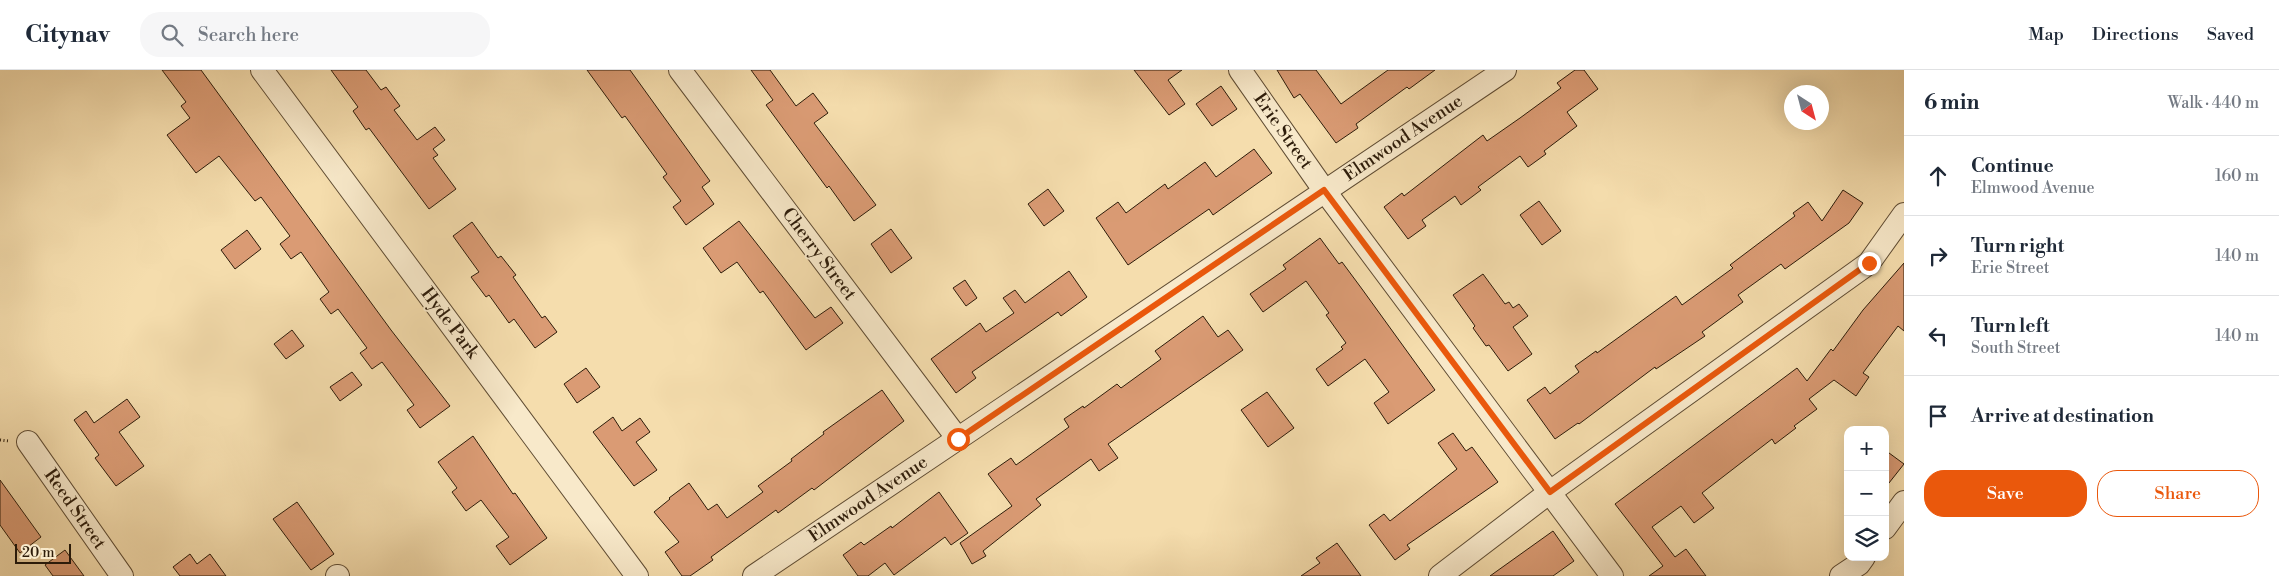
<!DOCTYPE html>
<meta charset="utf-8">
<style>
body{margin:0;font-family:"Libre Bodoni",serif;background:#f6f6f7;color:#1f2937}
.controls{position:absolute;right:15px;bottom:15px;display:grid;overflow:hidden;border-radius:10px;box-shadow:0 5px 20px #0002}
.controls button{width:45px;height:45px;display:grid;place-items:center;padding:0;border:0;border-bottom:1px solid #e0e1e3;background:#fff;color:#1f2937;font:25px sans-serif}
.compass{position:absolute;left:1784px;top:15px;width:45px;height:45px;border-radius:50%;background:#fff;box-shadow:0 5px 20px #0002;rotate:144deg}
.scale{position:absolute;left:15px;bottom:12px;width:56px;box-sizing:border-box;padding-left:5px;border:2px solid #2d1c0a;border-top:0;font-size:14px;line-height:18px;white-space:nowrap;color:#2d1c0a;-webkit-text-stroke:4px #f8e9ca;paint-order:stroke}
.stop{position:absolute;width:15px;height:15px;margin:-11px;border:4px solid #ea580c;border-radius:50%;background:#fff}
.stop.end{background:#ea580c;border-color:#fff;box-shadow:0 1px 5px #0008}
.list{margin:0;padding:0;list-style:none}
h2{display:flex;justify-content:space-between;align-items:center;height:65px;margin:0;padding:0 20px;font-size:21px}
h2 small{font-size:16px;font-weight:400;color:#747a83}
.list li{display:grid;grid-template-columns:32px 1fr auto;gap:15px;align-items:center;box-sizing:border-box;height:80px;padding:0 20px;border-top:1px solid #e0e1e3}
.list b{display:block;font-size:19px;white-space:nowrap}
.list p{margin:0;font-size:16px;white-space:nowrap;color:#747a83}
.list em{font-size:16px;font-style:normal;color:#747a83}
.actions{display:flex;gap:10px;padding:15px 20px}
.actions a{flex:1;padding:11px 0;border:1px solid #ea580c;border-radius:20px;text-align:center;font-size:18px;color:#ea580c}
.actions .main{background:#ea580c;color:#fff}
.icon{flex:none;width:28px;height:28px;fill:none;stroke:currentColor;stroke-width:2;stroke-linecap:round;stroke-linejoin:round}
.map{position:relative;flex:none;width:1904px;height:506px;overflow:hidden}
header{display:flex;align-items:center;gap:30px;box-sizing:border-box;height:70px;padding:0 25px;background:#fff;border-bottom:1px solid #e0e1e3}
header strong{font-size:24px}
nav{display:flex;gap:28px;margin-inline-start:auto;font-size:18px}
.search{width:350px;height:45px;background:#f6f6f7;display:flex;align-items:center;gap:12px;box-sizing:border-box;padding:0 18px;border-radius:20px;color:#747a83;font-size:19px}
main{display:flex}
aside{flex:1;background:#fff}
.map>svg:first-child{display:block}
.building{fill:#da9b74;stroke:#2d1c0a}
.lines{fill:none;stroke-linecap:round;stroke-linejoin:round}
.minor-casing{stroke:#5f4c33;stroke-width:24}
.path{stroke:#2d1c0a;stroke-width:3;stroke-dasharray:1 2.5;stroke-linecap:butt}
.minor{stroke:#f8e9ca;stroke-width:22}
.route{stroke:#ea580c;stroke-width:6}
.labels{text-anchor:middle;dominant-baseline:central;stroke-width:4;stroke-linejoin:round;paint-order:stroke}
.street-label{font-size:18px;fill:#2d1c0a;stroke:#f8e9ca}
</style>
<header>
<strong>Citynav</strong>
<div class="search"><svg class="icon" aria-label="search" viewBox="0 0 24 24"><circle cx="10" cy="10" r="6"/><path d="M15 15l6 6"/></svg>Search here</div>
<nav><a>Map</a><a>Directions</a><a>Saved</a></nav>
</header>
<main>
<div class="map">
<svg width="1904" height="506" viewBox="0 0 1904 506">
<rect width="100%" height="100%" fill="#f5ddad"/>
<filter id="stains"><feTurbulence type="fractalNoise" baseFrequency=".004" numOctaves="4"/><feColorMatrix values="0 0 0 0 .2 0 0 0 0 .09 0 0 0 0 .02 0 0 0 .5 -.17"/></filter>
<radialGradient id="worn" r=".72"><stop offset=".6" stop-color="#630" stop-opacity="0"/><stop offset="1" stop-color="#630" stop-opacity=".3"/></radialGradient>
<g class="building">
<polygon points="162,0 201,0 391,260 450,336 420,358 407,340 414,335 382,292 372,299 360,283 367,278 338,239 331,244 320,229 329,222 301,182 291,189 280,174 290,166 261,127 255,131 219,86 196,103 167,65 190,48 181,36 186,32"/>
<polygon points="331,0 366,0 381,20 386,17 400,36 394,40 417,70 435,57 445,70 433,79 438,85 433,88 456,119 429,139 369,58 366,60 353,41 358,37"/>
<polygon points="587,0 630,0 710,111 702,117 714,134 686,155 673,137 681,131 663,107 667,104 625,46 622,48"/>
<polygon points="751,0 770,0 796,36 813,23 828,43 814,53 876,135 854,151 829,116 827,118 766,35 773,30"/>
<polygon points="1134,0 1182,0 1168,10 1185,34 1169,45"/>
<polygon points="1277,0 1316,0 1341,34 1388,0 1435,0 1409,19 1407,17 1356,54 1358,58 1336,73 1300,24 1294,28"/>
<polygon points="1575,0 1584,0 1598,19 1567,42 1577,56 1544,81 1546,84 1528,97 1520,86 1478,117 1481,120 1461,135 1455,126 1422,150 1426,156 1408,169 1384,137 1402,123 1404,126 1483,65 1487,71 1520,48 1561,18 1557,13"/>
<polygon points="1221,16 1237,39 1212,56 1196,34"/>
<polygon points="1254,79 1272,103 1213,145 1209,139 1128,195 1096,148 1118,132 1126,143 1165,114 1168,119 1205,92 1216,107"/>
<polygon points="1048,119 1064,141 1044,156 1028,134"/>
<polygon points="1843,120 1863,133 1849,153 1785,199 1781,194 1738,225 1743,232 1702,262 1705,266 1656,299 1655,297 1579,354 1578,353 1555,369 1527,330 1545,317 1550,324 1579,302 1575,296 1596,281 1597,283 1676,226 1682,235 1733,198 1730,195 1795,146 1793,143 1808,132 1822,151"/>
<polygon points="1539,131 1561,161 1542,175 1520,145"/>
<polygon points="739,151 815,248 831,237 843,253 806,280 763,221 760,223 737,192 721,203 703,178"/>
<polygon points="472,152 498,188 501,186 516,205 513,207 542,248 545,246 557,262 535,278 514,249 509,253 489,225 486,227 471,207 479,202 453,166"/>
<polygon points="891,159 912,188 891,203 871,174"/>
<polygon points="247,160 261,179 235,199 221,180"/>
<polygon points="1320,168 1339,194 1342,192 1362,219 1435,320 1388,354 1374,333 1389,322 1365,289 1328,316 1316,299 1343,279 1341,277 1346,273 1326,245 1329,243 1306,211 1263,242 1250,224 1286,199 1283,195"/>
<polygon points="1904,193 1904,261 1898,256 1863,303 1869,307 1856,326 1834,310 1809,329 1817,339 1794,356 1796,358 1775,374 1772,369 1702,423 1714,438 1694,453 1681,436 1652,457 1675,487 1686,479 1706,506 1649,506 1663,496 1615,434 1797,298 1807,311 1831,279 1833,281 1863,240"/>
<polygon points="1069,201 1087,227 1061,246 1058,242 972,302 976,308 956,323 931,289 980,253 986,262 1014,243 1003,228 1015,220 1025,233"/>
<polygon points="1483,204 1505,234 1509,232 1513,238 1519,234 1528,246 1513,257 1532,284 1508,301 1489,275 1486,276 1473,258 1475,256 1453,225"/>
<polygon points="965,210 977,228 966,236 953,218"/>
<polygon points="1203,246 1218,267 1228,260 1243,280 1108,374 1118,388 1099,401 1091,389 1036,429 1041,435 983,481 986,486 972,494 960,473 1012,436 988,404 1011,388 1016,395 1069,357 1064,349 1083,336 1084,338 1117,314 1121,318 1161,289 1155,281"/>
<polygon points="292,260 304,276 286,289 274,274"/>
<polygon points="586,298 600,317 577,333 564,314"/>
<polygon points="352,302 362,315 340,331 330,317"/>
<polygon points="882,320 904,351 814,420 812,418 778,443 776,440 711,487 713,490 690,506 682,506 665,482 679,472 654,442 670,429 669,428 689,413 708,440 717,434 727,448 763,422 758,416 792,391 791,389 824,364 823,362"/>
<polygon points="1267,322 1294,358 1268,377 1241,340"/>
<polygon points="127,329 140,347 119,362 144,396 116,416 95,388 99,385 74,350 86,341 94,353"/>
<polygon points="613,347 622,361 640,348 650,362 636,372 657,400 634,416 593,362"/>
<polygon points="1453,363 1466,381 1472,377 1498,412 1407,475 1410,479 1395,490 1369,455 1384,444 1390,451 1457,399 1438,373"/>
<polygon points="473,366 513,424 515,423 547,468 510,495 496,476 509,467 481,430 466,441 452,422 457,418 438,392"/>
<polygon points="1885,380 1904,394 1885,418"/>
<polygon points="0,410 41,467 20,483 0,455"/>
<polygon points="939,422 968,463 951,475 945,467 894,505 885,493 868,506 858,506 843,485 861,472 864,475 891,456 892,458"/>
<polygon points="297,432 334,484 311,500 273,449"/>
<polygon points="1553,461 1574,491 1553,506 1490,506"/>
<polygon points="1337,473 1361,506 1301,506 1320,493 1316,488"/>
<polygon points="65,480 84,506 53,506 45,495"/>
<polygon points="190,484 197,494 210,484 226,506 180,506 173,497"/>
</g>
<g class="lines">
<defs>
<g id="minor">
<polyline points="262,0 637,506"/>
<polyline points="680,0 958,369"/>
<polyline points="1240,0 1324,120 1612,506"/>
<polyline points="28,372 122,506"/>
<polyline points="1885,458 1904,432"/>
<polyline points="337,506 338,506"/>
<polyline points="754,506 1505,0"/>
<polyline points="1440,506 1550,422 1869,193 1904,144"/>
<polyline points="1841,506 1859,494 1864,487"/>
</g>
</defs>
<use href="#minor" class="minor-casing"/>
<polyline class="path" points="0,370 9,371"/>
<use href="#minor" class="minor"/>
</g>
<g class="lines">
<polyline class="route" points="958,369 1324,120 1550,422 1869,193"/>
</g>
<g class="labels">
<g class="street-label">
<text transform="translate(1283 61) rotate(55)">Erie Street</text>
<text transform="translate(1403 68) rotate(-34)">Elmwood Avenue</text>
<text transform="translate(819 184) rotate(53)">Cherry Street</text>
<text transform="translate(450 253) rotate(53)">Hyde Park</text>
<text transform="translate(868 429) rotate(-34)">Elmwood Avenue</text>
<text transform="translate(75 439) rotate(55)">Reed Street</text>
</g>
</g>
<rect width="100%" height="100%" filter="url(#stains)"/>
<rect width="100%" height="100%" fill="url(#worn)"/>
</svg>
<div class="controls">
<button>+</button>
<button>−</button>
<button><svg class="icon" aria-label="layers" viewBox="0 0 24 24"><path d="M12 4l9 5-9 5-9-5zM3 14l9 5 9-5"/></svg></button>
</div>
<svg class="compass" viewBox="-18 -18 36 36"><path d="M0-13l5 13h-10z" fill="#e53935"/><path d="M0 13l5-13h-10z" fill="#747a83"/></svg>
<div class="scale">20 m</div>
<div class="stop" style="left:958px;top:369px"></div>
<div class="stop end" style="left:1869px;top:193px"></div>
</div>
<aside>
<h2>6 min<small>Walk · 440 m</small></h2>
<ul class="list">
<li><svg class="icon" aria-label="ahead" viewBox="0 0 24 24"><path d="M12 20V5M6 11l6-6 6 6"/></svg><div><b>Continue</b><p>Elmwood Avenue</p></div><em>160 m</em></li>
<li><svg class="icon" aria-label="right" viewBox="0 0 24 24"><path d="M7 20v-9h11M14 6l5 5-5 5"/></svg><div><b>Turn right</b><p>Erie Street</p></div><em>140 m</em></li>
<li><svg class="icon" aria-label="left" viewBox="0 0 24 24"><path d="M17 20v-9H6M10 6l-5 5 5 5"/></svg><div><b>Turn left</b><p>South Street</p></div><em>140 m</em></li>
<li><svg class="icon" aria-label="arrive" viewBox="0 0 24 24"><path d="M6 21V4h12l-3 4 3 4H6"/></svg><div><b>Arrive at destination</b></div></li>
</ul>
<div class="actions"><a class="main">Save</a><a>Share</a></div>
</aside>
</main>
